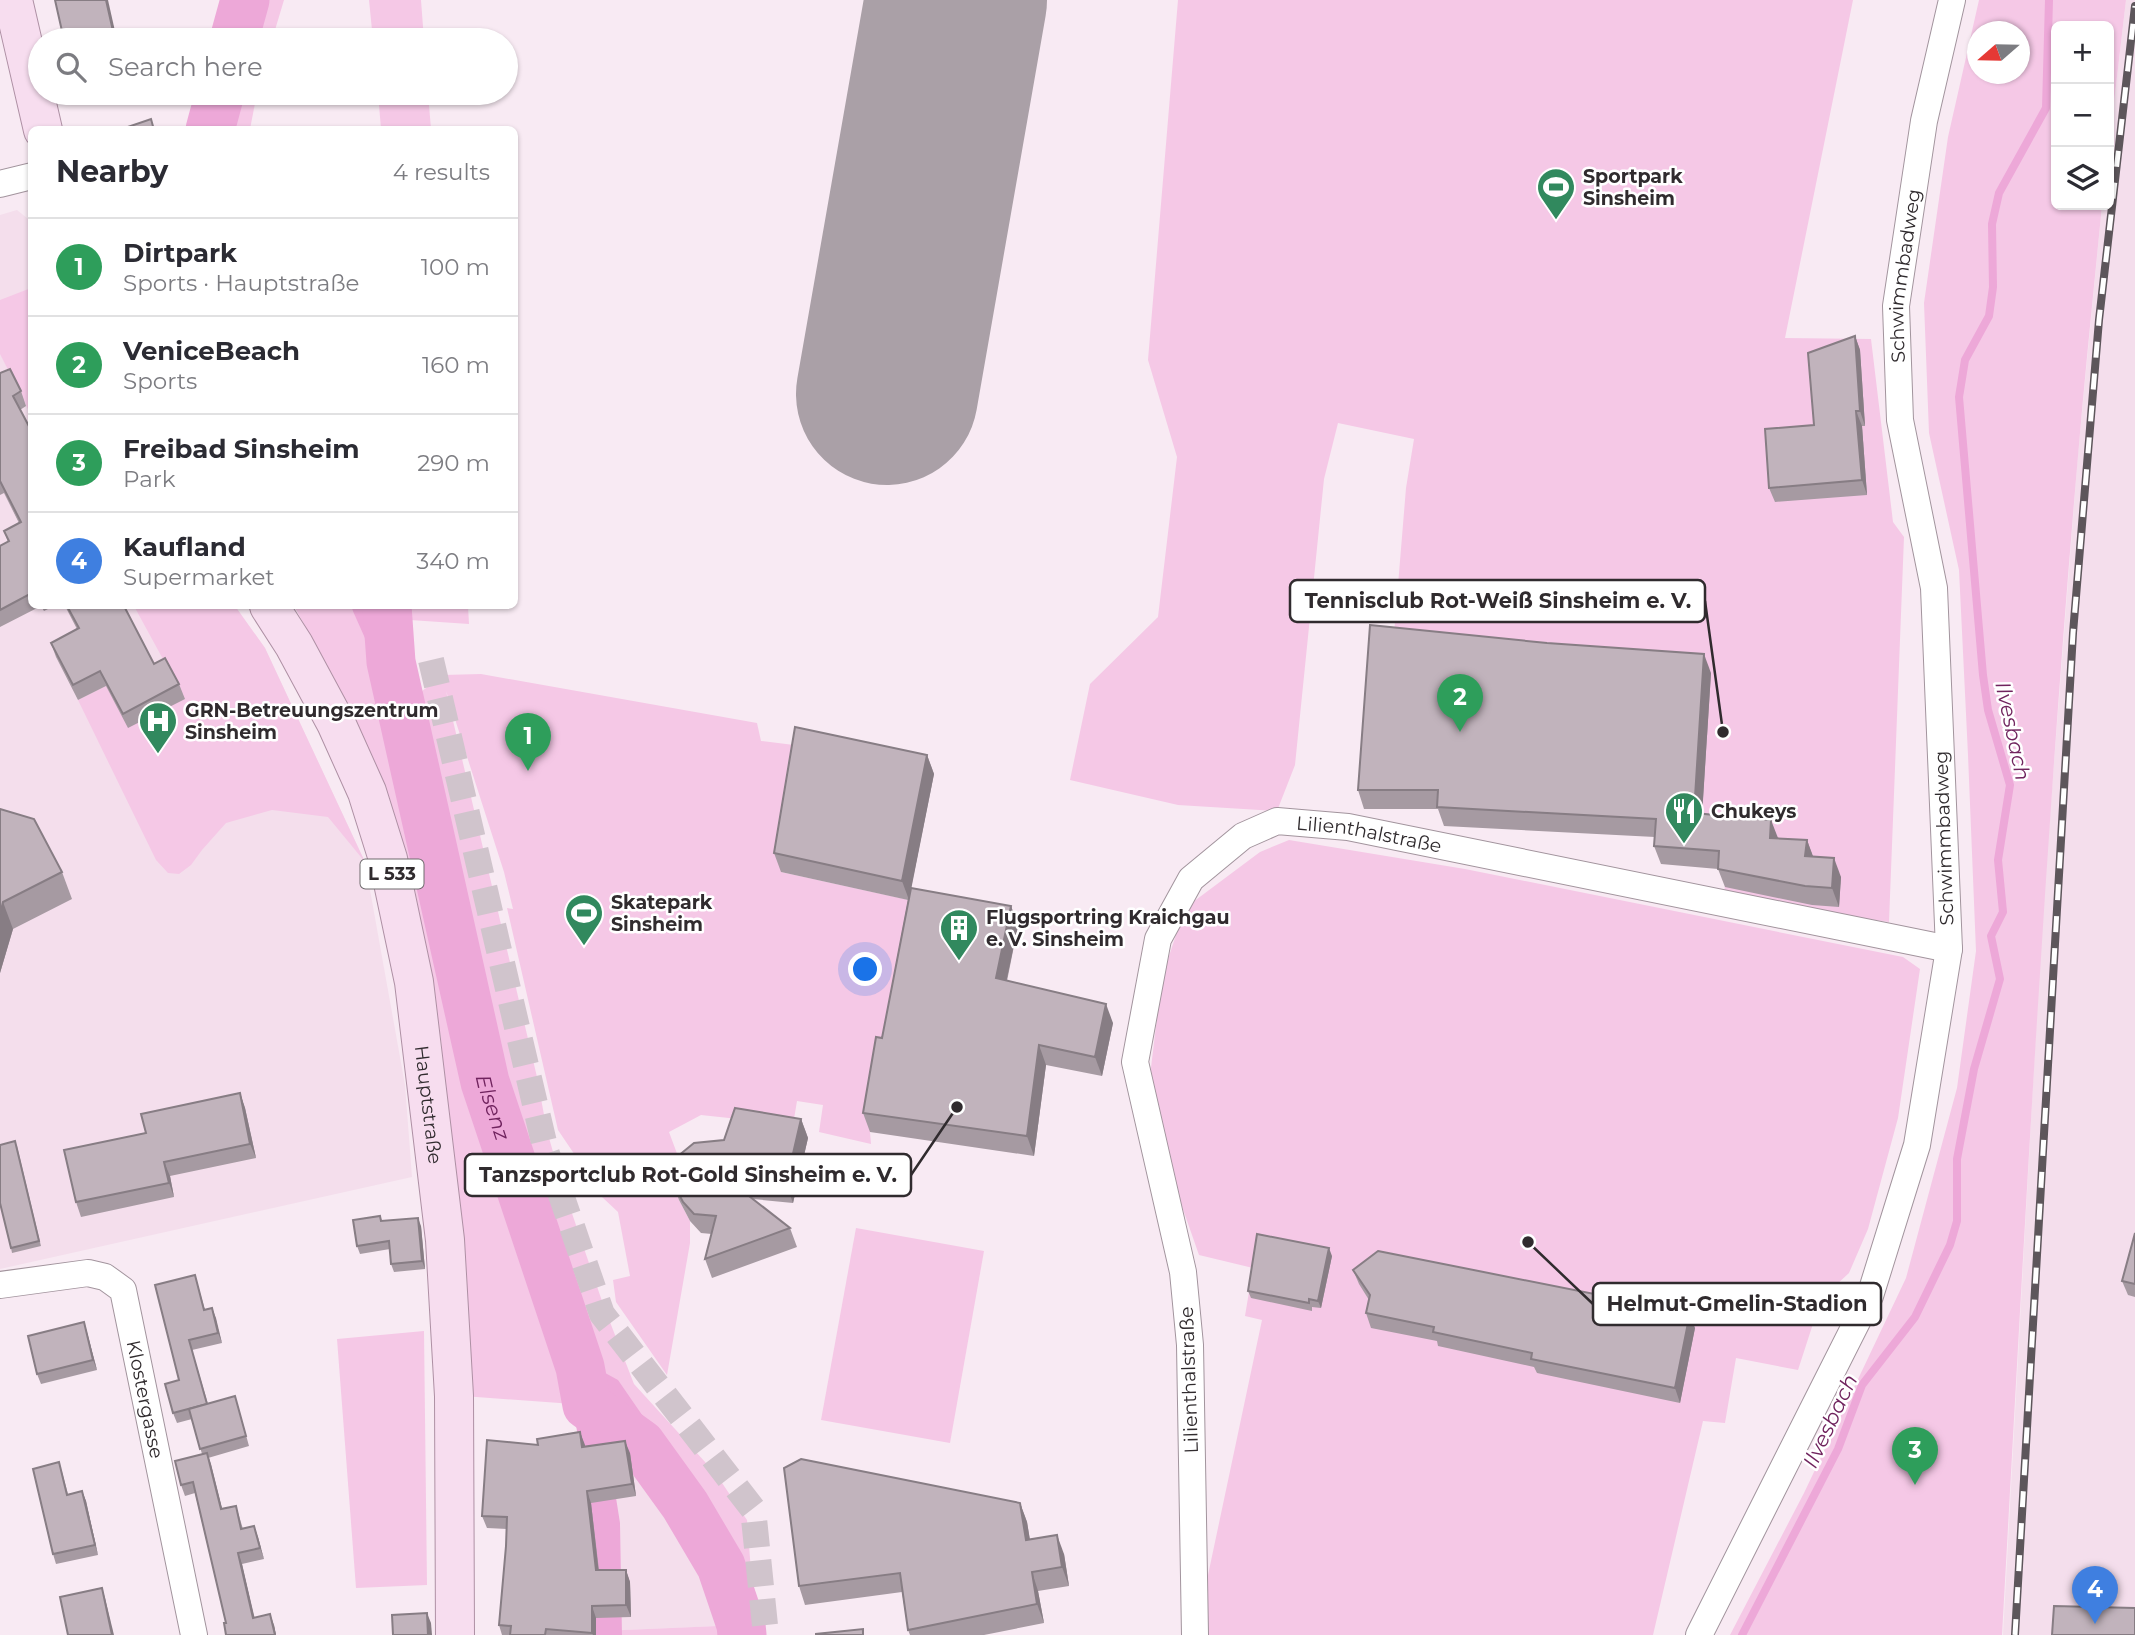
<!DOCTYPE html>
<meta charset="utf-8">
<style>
body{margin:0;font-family:Montserrat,sans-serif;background:#f2f2f3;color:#2b2b33}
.controls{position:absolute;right:21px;top:21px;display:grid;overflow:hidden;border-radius:10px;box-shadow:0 2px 5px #0004}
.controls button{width:63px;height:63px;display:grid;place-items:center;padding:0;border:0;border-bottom:2px solid #e1e1e2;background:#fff;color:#2b2b33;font:35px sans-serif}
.compass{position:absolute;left:1967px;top:21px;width:63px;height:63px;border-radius:50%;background:#fff;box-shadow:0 2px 5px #0004;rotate:250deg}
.you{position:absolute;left:866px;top:970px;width:24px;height:24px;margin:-18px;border:5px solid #fff;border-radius:50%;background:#1a73e8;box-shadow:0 0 0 10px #1a73e833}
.badge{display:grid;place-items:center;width:46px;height:46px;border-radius:50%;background:#31895e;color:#fff;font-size:23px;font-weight:700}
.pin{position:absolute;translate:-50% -58px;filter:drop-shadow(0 2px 4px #0008)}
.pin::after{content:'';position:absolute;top:37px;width:24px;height:21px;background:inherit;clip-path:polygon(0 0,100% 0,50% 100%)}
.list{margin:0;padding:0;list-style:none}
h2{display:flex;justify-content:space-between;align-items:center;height:91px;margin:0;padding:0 28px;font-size:30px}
h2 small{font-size:23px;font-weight:400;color:#7c7c81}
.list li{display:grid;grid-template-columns:46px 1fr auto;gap:21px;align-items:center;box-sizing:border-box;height:98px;padding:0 28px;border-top:2px solid #e1e1e2}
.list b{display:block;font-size:26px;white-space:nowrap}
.list p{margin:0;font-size:23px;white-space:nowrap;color:#7c7c81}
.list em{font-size:23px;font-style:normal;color:#7c7c81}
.icon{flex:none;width:38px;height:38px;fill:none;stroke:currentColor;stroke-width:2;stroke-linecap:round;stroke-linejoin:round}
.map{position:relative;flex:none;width:2135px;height:1635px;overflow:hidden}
.search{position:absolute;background:#fff;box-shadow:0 2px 5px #0004;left:28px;top:28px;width:490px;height:77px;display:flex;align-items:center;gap:18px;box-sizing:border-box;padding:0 24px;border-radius:38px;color:#7c7c81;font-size:26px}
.panel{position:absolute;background:#fff;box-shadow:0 2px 5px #0004;left:28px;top:126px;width:490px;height:483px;border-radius:10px}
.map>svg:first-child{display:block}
.built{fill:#f4deec}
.green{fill:#f5c8e6;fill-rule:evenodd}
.water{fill:#eda8d8}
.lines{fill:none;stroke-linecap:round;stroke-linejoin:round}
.stream{stroke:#eda8d8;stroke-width:8}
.canal{stroke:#eda8d8;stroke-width:28}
.river{stroke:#eda8d8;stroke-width:49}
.runway{stroke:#aaa0a7;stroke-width:182}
.minor-tunnel{stroke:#d0c4cc;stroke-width:26;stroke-dasharray:26 13;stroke-linecap:butt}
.minor-casing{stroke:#a2949d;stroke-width:28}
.primary-casing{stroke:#ae90a4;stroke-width:40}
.minor{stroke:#fff;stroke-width:26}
.primary{stroke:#f7ddef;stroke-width:38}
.rail-casing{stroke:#5d565b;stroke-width:8}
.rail{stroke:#fff;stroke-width:5;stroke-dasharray:16;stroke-linecap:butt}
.wall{fill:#a69aa2}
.shaded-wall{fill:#877d84}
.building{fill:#c1b3bc;stroke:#877d84;stroke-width:2}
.labels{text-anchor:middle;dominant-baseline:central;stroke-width:5;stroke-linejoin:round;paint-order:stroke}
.shield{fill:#fff;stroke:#6e6b6d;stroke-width:2}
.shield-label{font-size:18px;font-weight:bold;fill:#302b2e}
.poi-label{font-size:19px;font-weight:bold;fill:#302b2e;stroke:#fff;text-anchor:start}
.street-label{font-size:19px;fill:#302b2e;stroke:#fff}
.water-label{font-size:21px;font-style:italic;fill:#70235e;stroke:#fff}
.leader{fill:none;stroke:#302b2e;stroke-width:2.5}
.callout-dot{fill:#302b2e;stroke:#fff;stroke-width:2.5}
.callout{fill:#fff;stroke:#302b2e;stroke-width:2.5}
.callout-label{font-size:21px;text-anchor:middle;font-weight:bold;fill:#302b2e}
</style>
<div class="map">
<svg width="2135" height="1635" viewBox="0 0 2135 1635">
<rect width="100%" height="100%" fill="#f8eaf3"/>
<g class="built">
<polygon points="2126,0 2135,0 2135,1635 2003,1635 2042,918 2078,454 2102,205 2109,205 2109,145"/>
<polygon points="17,210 32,222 32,606 235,606 265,648 365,862 405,1085 412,1177 0,1269 0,215"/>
<polygon points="587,1405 641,1444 685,1505 721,1566 741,1625 601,1631 602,1520"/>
</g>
<g class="green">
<polygon points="228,0 284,0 272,40 214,40"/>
<polygon points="369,0 421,0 424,40 373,40"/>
<polygon points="1178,0 1853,0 1785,338 1871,339 1893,522 1904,537 1889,922 1724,899 1728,834 1393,646 1406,488 1414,439 1338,423 1324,479 1295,765 1277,811 1178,805 1070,780 1090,684 1158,617 1177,457 1148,360"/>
<path d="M 1979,0 L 2126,0 L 2109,145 L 2109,26 L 2056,26 L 2056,205 L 2102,205 C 2094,288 2085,372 2078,456 C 2044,848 2024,1242 2002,1635 L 1730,1635 L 1804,1493 L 1906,1278 L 1957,1088 L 1976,951 L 1968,755 L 1959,570 L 1929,433 L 1924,303 L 1948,137 ZM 1978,32 L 2020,32 L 2020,74 L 1978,74 Z"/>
<polygon points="205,93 257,93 250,129 201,129"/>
<polygon points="378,93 428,93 431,129 381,129"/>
<polygon points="31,288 31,415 0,354 0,300"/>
<polygon points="134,606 235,606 265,648 365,862 328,817 272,810 226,823 202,850 191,865 179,874 168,873 156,860 78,700 106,686 170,672"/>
<polygon points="299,606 359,606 396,711 443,675 481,674 757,723 761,741 802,746 781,872 909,900 870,1132 871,1144 819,1132 823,1105 797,1101 793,1125 701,1115 669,1132 685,1175 679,1200 690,1221 690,1243 667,1375 616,1302 613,1280 630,1276 618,1212 602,1197 616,1188 598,1158 583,1167 558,1130 507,908 513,909 504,872 446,691 537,1077 547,1131 564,1190 603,1304 634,1384 716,1474 747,1520 756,1635 602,1635 601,1631 741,1625 721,1566 685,1505 649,1425 596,1368 578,1363 587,1405 463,1396 441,1039 415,890 388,803 333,676 295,608"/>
<polygon points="410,606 468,606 469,624 410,620"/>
<polygon points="1289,840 1465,869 1903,957 1920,969 1898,1118 1868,1229 1849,1273 1821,1299 1798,1370 1736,1358 1725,1423 1703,1421 1653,1635 1207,1635 1204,1594 1262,1320 1245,1316 1253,1268 1199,1255 1171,1175 1149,1084 1162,977 1185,908 1260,852"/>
<polygon points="856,1228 984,1251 950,1443 821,1420"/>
<polygon points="424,1331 427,1585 356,1588 337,1339"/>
</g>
<polygon class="water" points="580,1367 596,1368 618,1380 649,1425 685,1505 641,1444 587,1405"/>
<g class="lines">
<polyline class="stream" points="1742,1635 1838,1449 1862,1385 1915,1317 1950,1245 1957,1221 1957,1159 1974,1069 2000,979 1991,936 2003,912 1998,860 2010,785 1988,710 1983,675 1959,397 1965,360 1989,316 1993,287 1992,224 1999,193 2046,108 2049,0"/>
<g class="canal">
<polyline points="366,606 391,662"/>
<polyline points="587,1405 606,1524 608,1635"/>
</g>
<g class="river">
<polyline points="234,40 245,0"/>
<polyline points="210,130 220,93"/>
<path id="s1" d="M 387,606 L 391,662 L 485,1082 L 580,1367 L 587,1405 L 641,1444 L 685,1505 L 721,1566 L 741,1625 L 742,1635"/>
</g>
<polyline class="runway" points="887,394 956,0"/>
<polyline class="minor-tunnel" points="431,660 546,1151 602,1314 753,1509 766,1635"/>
<defs>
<g id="minor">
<polyline points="0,184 32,176"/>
<path id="s2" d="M 0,1285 L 88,1273 L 105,1277 L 123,1290 L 194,1635"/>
<path id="s3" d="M 1195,1635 L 1190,1345 L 1183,1272 L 1135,1062 L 1158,939 L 1191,879 L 1243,836 L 1277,821 L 1348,827 L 1949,949"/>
<path id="s4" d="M 1699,1635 L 1870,1296 L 1917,1145 L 1949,949 L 1934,588 L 1900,420 L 1896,306 L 1924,121 L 1952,0"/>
</g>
<g id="primary">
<polyline points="13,0 43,130"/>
<path id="s5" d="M 269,606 L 294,645 L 336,723 L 367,792 L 388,859 L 414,982 L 445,1240 L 454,1396 L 455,1635"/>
</g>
</defs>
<use href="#minor" class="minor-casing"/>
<use href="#primary" class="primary-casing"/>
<use href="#minor" class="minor"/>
<use href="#primary" class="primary"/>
<defs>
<polyline id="rail" points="2015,1635 2073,633 2099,320 2135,6"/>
</defs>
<use href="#rail" class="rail-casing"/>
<use href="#rail" class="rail"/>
</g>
<g class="wall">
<polygon points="1855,336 1860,350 1865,426 1862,426 1867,495 1775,502 1769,488 1814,425"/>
<polygon points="0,373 21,391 26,406 20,410 32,432 32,606 41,606 0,627 0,546 8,542 4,531 19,523 4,493 0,495"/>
<polygon points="41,606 54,606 44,611"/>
<polygon points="65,606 124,606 154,664 179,684 185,699 128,728 106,686 78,700 56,657 51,643 77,629"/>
<polygon points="1547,643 1711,673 1702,814 1778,838 1807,840 1813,857 1841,877 1839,907 1812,905 1725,887 1718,869 1661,864 1654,846 1655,837 1444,826 1438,809 1364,809 1358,790"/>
<polygon points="927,755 934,774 911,888 1011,906 1018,926 1007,981 1113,1023 1102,1076 1046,1065 1034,1156 870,1132 863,1113 882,1038 908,900 781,872 774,853"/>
<polygon points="0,809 62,872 72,899 13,929 0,973"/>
<polygon points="240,1093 245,1108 256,1158 170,1176 174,1197 81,1217 76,1202 146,1133"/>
<polygon points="801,1119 808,1138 793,1203 753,1199 790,1228 797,1247 712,1278 705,1259 712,1234 701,1233 690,1221 679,1200 672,1181 724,1140"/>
<polygon points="17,1146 41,1246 12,1253 11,1248"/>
<polygon points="380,1216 382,1221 421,1226 425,1269 394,1272 391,1264 390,1249 360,1254 357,1246"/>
<polygon points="2135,1233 2135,1297 2128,1295 2122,1281"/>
<polygon points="1332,1256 1321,1308 1312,1307 1312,1311 1251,1298 1248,1291"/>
<polygon points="1353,1270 1695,1328 1680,1403 1537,1373 1534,1367 1438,1346 1437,1341 1371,1328 1366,1313 1369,1300 1359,1284"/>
<polygon points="195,1275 205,1310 212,1308 222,1343 192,1350 208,1404 238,1406 249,1446 208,1458 222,1509 236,1506 243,1529 254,1526 264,1559 242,1564 254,1617 274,1625 276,1635 226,1635 226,1623 195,1493 185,1496 181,1485 202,1454 192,1419 177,1423 173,1413"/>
<polygon points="84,1322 97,1370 41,1384 37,1374"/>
<polygon points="580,1432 585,1447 630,1453 636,1496 591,1503 599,1570 626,1570 630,1582 631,1617 596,1618 596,1635 502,1635 499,1625 506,1546 507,1529 487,1528 482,1516"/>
<polygon points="62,1472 68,1494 82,1491 86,1501 98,1555 56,1564 53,1554"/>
<polygon points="1020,1503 1027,1522 1030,1540 1064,1554 1069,1586 1038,1591 1044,1623 984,1635 910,1635 908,1630 902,1592 805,1605 799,1586"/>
</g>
<g class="shaded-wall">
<polygon points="106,0 108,0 117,40 115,40"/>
<polygon points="1855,336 1860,350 1865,426 1860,411"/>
<polygon points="1856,411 1862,426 1867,495 1862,480"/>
<polygon points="1704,654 1711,673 1701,832 1694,813"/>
<polygon points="927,755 934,774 909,900 902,881"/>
<polygon points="1771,820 1778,838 1770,838"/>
<polygon points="1807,840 1814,859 1805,856"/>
<polygon points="1834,858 1841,877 1839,907 1832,888"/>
<polygon points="3,902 13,929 0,973 0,914"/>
<polygon points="1011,906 1018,926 1003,997 996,978"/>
<polygon points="1106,1004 1113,1023 1102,1076 1095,1057"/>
<polygon points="1039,1045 1046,1065 1034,1156 1027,1136"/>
<polygon points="240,1093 245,1108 256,1158 250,1144"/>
<polygon points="801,1119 808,1138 793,1203 786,1184"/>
<polygon points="164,1162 170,1176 174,1197 169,1183"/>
<polygon points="418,1218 421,1226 425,1269 422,1261"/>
<polygon points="1329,1248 1332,1256 1321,1308 1318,1301"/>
<polygon points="212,1308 216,1318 222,1343 218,1333"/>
<polygon points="1690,1313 1695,1328 1680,1403 1675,1388"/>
<polygon points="84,1322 87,1332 97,1370 93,1360"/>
<polygon points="580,1432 585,1445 586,1460 582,1447"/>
<polygon points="625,1441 630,1453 636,1496 632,1484"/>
<polygon points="207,1453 211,1464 225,1520 221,1509"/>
<polygon points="82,1491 86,1501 98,1555 95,1545"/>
<polygon points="587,1491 591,1503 600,1583 596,1570"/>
<polygon points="1020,1503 1027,1522 1033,1559 1026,1540"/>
<polygon points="254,1526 258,1537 264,1559 260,1548"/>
<polygon points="1057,1535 1064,1554 1069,1586 1062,1567"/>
<polygon points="238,1553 242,1564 257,1628 253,1618"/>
<polygon points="626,1570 630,1582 631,1617 626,1605"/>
<polygon points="1032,1572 1038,1591 1044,1623 1037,1604"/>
<polygon points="102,1588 105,1598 114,1635 112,1635"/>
<polygon points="592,1606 596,1618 596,1635 593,1635 592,1633"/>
<polygon points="427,1613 431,1623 432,1635 428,1635"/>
<polygon points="270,1614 274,1625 276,1635 275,1635"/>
</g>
<g class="building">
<polygon points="55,0 106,0 115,40 64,40"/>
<polygon points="151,119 154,130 119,130"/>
<polygon points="1855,336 1860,411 1856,411 1862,480 1769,488 1765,429 1814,425 1808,353"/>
<polygon points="10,369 21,391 13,396 32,432 32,593 0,610 0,546 9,541 4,531 21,522 0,481 0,373"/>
<polygon points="67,606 124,606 154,664 165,658 179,684 123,714 100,671 73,685 51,643 79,628"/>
<polygon points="1370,625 1547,643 1704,654 1694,813 1771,820 1770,838 1807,840 1805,856 1834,858 1832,888 1805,886 1718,869 1719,851 1654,846 1656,819 1437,807 1438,790 1358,790"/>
<polygon points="795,727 927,755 902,881 774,853"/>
<polygon points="0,809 34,819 62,872 3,902 0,914"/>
<polygon points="911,888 1011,906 996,978 1106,1004 1095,1057 1039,1045 1027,1136 863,1113 876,1037 882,1038"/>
<polygon points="240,1093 250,1144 164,1162 169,1183 76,1202 64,1150 146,1133 141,1114"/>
<polygon points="735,1108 801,1119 786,1184 726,1178 790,1228 705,1259 716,1216 694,1214 683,1202 672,1181 678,1156 694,1143 724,1140"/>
<polygon points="15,1141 39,1241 11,1248 0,1203 0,1145"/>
<polygon points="380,1216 381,1221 418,1218 422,1261 391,1264 389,1241 357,1246 353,1220"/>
<polygon points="2135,1233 2135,1284 2122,1281"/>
<polygon points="1257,1234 1329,1248 1318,1301 1309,1299 1309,1303 1248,1291"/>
<polygon points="1378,1251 1690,1313 1675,1388 1531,1359 1532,1353 1433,1332 1434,1327 1366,1313 1370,1295 1353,1270"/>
<polygon points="195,1275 204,1310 212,1308 218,1333 189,1340 207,1404 173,1413 165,1384 179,1380 155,1285"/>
<polygon points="84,1322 93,1360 37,1374 28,1336"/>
<polygon points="235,1396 246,1436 200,1449 189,1409"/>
<polygon points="580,1432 582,1447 625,1441 632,1484 587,1491 596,1570 626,1570 626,1605 592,1606 592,1633 546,1629 545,1635 510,1635 511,1626 499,1625 506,1546 507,1517 482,1516 487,1440 538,1445 537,1439"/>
<polygon points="207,1453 221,1509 236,1506 241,1529 254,1526 260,1548 238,1553 253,1618 270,1614 275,1635 226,1635 224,1623 226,1623 193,1482 181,1485 175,1461"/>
<polygon points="801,1459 1020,1503 1026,1540 1057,1535 1062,1567 1032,1572 1037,1604 908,1630 900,1573 799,1586 784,1468"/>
<polygon points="59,1462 67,1495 82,1491 95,1545 53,1554 33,1469"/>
<polygon points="102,1588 112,1635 68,1635 60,1597"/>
<polygon points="2054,1606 2135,1608 2135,1635 2052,1635"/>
<polygon points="427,1613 428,1635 393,1635 392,1615"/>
<polygon points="863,1629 863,1635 816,1635 816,1634"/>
</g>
<defs>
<symbol id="stadium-pin" viewBox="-11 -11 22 30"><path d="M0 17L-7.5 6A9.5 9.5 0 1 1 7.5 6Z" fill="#31895e" stroke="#fff"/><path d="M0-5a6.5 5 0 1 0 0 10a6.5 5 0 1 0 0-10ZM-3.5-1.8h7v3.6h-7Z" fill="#fff"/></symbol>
<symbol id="hospital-pin" viewBox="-11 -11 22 30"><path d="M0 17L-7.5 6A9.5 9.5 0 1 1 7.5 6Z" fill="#31895e" stroke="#fff"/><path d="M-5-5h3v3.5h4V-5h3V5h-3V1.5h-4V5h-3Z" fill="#fff"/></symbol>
<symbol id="restaurant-pin" viewBox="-11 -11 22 30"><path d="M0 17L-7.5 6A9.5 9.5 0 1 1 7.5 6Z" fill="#31895e" stroke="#fff"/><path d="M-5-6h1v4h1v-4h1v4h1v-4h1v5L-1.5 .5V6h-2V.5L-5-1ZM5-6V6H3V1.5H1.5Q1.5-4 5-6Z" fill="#fff"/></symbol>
<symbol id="building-pin" viewBox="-11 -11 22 30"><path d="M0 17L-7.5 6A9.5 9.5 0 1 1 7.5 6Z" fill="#31895e" stroke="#fff"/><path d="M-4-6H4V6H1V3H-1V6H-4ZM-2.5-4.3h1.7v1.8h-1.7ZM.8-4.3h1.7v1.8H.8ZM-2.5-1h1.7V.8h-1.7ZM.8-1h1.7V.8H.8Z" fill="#fff"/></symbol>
</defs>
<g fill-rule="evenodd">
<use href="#stadium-pin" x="1534" y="165" width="44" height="60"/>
<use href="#hospital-pin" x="136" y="699" width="44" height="60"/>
<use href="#restaurant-pin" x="1662" y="789" width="44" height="60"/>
<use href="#stadium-pin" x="562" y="891" width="44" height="60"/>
<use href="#building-pin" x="937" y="906" width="44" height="60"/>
</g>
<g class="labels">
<rect class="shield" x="360.5" y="859.5" width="63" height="29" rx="5"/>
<g class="shield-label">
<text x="392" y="874">L 533</text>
</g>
<g class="poi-label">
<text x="1583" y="176">Sportpark<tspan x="1583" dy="22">Sinsheim</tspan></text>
<text x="185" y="710">GRN-Betreuungszentrum<tspan x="185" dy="22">Sinsheim</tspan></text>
<text x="1711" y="811">Chukeys</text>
<text x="611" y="902">Skatepark<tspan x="611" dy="22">Sinsheim</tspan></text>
<text x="986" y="917">Flugsportring Kraichgau<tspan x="986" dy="22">e. V. Sinsheim</tspan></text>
</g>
<g class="street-label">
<text stroke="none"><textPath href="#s4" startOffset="1414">Schwimmbadweg</textPath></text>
<text stroke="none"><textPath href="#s3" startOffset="970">Lilienthalstraße</textPath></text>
<text transform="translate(1944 838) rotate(-92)">Schwimmbadweg</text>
<text stroke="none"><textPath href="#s5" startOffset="530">Hauptstraße</textPath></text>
<text transform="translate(1189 1380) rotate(-92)">Lilienthalstraße</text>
<text stroke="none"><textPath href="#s2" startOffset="240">Klostergasse</textPath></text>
</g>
<g class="water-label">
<text transform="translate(2013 731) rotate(78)">Ilvesbach</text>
<text stroke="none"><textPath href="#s1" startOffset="513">Elsenz</textPath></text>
<text transform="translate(1830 1421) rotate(-65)">Ilvesbach</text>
</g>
</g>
<path class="leader" d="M1723 732L1705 601M957 1107L911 1175M1528 1242L1593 1304"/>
<g class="callout-dot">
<circle cx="1723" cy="732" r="7"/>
<circle cx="957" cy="1107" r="7"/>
<circle cx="1528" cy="1242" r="7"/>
</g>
<g class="callout">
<rect x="1290" y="580" width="415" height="42" rx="7"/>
<rect x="465" y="1154" width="446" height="42" rx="7"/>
<rect x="1593" y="1283" width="288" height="42" rx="7"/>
</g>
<g class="callout-label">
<text x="1498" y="608">Tennisclub Rot-Weiß Sinsheim e. V.</text>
<text x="688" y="1182">Tanzsportclub Rot-Gold Sinsheim e. V.</text>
<text x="1737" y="1311">Helmut-Gmelin-Stadion</text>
</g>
</svg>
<div class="controls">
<button>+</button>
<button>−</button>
<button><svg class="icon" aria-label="layers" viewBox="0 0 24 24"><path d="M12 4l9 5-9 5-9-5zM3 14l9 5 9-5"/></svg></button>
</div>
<svg class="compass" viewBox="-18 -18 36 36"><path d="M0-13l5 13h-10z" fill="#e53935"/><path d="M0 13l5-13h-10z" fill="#7c7c81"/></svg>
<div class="you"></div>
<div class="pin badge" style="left:528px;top:771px;background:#2e9e5b">1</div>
<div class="pin badge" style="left:1460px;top:732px;background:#2e9e5b">2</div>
<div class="pin badge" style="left:1915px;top:1485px;background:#2e9e5b">3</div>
<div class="pin badge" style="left:2095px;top:1624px;background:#3f7fe0">4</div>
<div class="search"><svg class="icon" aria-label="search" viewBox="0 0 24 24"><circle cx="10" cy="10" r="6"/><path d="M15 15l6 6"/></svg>Search here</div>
<section class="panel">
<h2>Nearby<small>4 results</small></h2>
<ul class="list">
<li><span class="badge" style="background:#2e9e5b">1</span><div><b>Dirtpark</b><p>Sports · Hauptstraße</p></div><em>100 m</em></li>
<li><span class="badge" style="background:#2e9e5b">2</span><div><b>VeniceBeach</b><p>Sports</p></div><em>160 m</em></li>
<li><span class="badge" style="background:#2e9e5b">3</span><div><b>Freibad Sinsheim</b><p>Park</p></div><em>290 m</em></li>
<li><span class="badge" style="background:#3f7fe0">4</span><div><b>Kaufland</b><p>Supermarket</p></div><em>340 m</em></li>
</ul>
</section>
</div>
